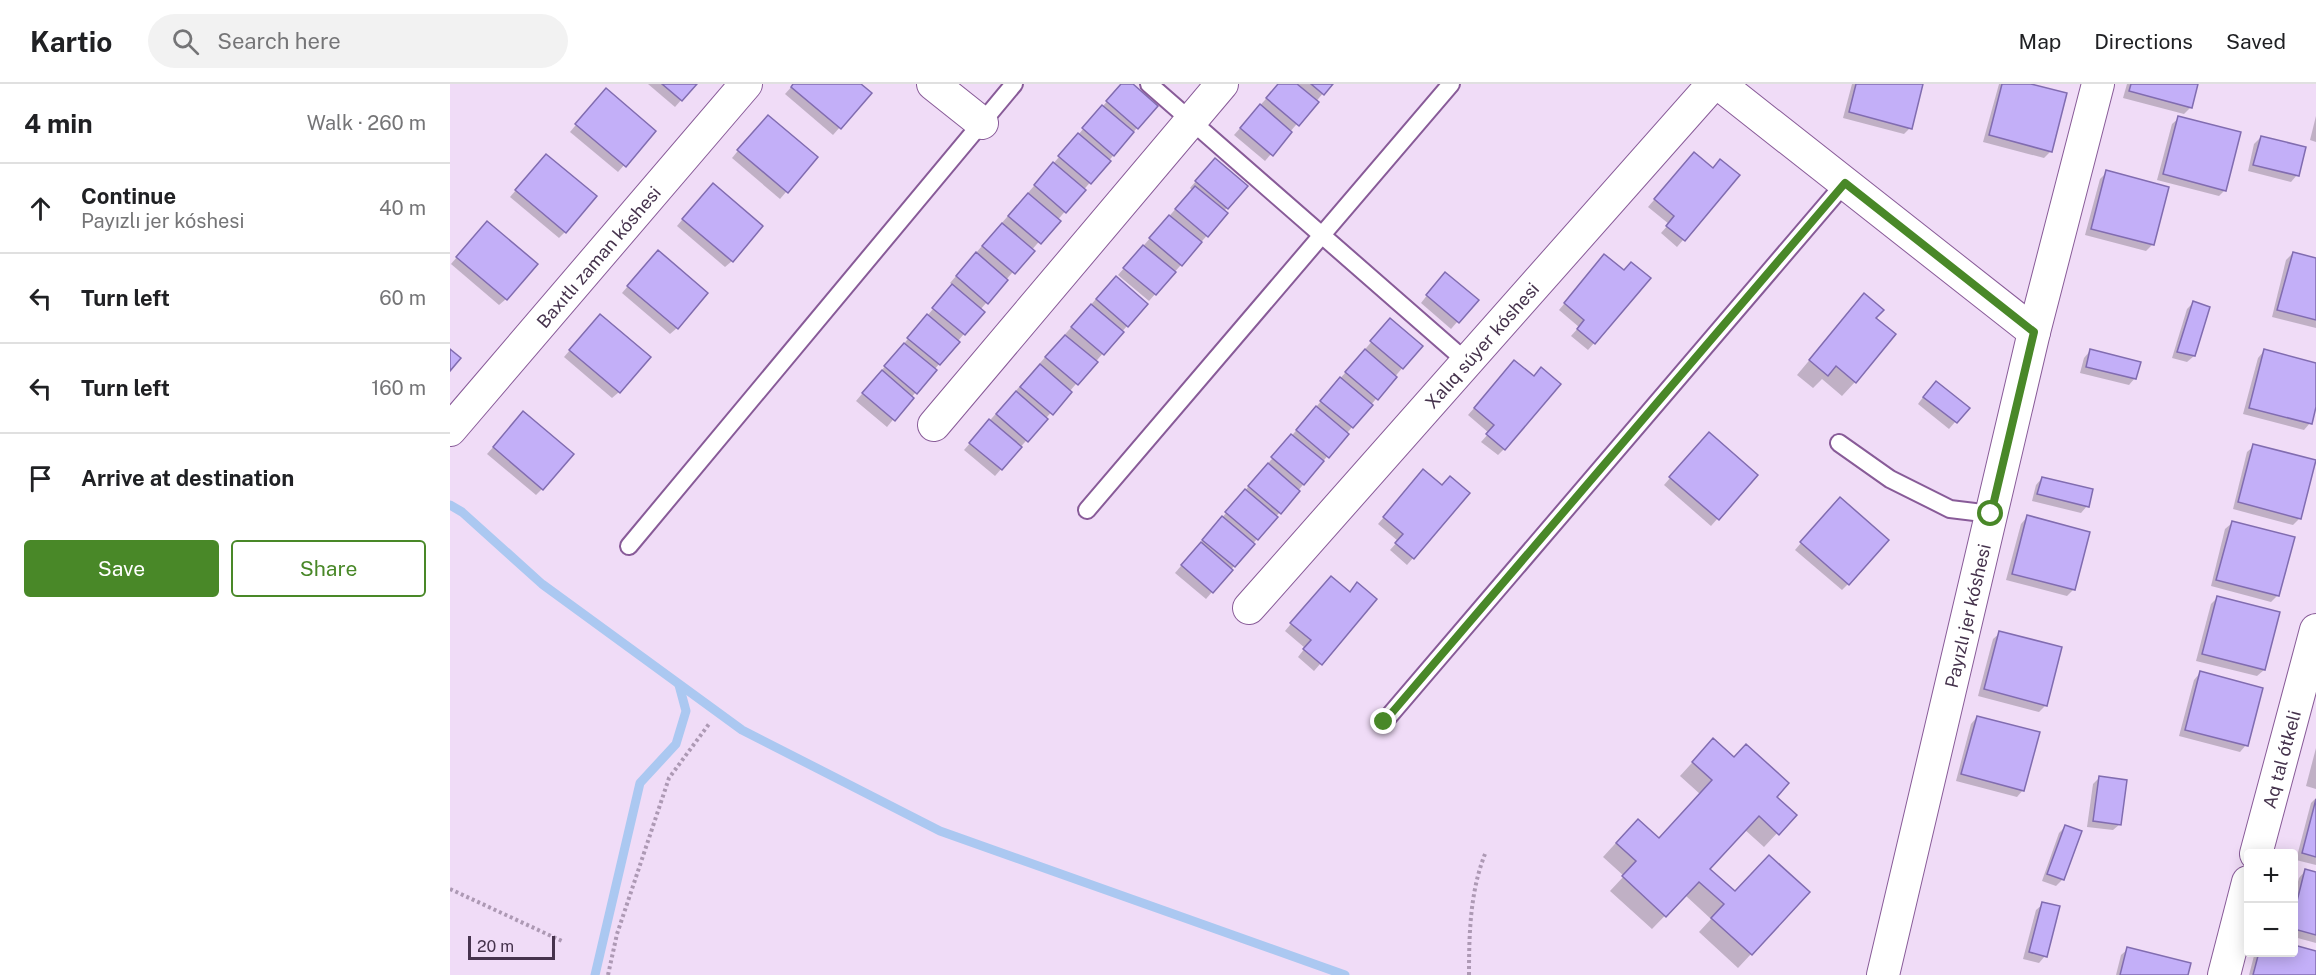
<!DOCTYPE html>
<meta charset="utf-8">
<style>
body{margin:0;font-family:"Public Sans",sans-serif;background:#f2f2f2;color:#202124}
.controls{position:absolute;right:18px;bottom:18px;display:grid;overflow:hidden;border-radius:6px;box-shadow:0 3px 15px #0003}
.controls button{width:54px;height:54px;display:grid;place-items:center;padding:0;border:0;border-bottom:2px solid #e0e0e0;background:#fff;color:#202124;font:30px sans-serif}
.scale{position:absolute;left:18px;bottom:15px;width:87px;box-sizing:border-box;padding-left:6px;border:3px solid #46334d;border-top:0;font-size:16px;line-height:21px;white-space:nowrap;color:#46334d;-webkit-text-stroke:4px #f0dcf7;paint-order:stroke}
.stop{position:absolute;width:18px;height:18px;margin:-14px;border:4px solid #498828;border-radius:50%;background:#fff}
.stop.end{background:#498828;border-color:#fff;box-shadow:0 2px 6px #0008}
.list{margin:0;padding:0;list-style:none}
h2{display:flex;justify-content:space-between;align-items:center;height:78px;margin:0;padding:0 24px;font-size:26px}
h2 small{font-size:20px;font-weight:400;color:#757577}
.list li{display:grid;grid-template-columns:39px 1fr auto;gap:18px;align-items:center;box-sizing:border-box;height:90px;padding:0 24px;border-top:2px solid #e0e0e0}
.list b{display:block;font-size:22px;white-space:nowrap}
.list p{margin:0;font-size:20px;white-space:nowrap;color:#757577}
.list em{font-size:20px;font-style:normal;color:#757577}
.actions{display:flex;gap:12px;padding:18px 24px}
.actions a{flex:1;padding:14px 0;border:2px solid #498828;border-radius:6px;text-align:center;font-size:21px;color:#498828}
.actions .main{background:#498828;color:#fff}
.icon{flex:none;width:33px;height:33px;fill:none;stroke:currentColor;stroke-width:2;stroke-linecap:round;stroke-linejoin:round}
.map{position:relative;flex:none;width:1866px;height:891px;overflow:hidden}
header{display:flex;align-items:center;gap:36px;box-sizing:border-box;height:84px;padding:0 30px;background:#fff;border-bottom:2px solid #e0e0e0}
header strong{font-size:28px}
nav{display:flex;gap:33px;margin-inline-start:auto;font-size:21px}
.search{width:420px;height:54px;background:#f2f2f2;display:flex;align-items:center;gap:15px;box-sizing:border-box;padding:0 21px;border-radius:33px;color:#757577;font-size:22px}
main{display:flex}
aside{flex:1;background:#fff}
.map>svg:first-child{display:block}
.shadow{fill:#0003}
.lines{fill:none;stroke-linecap:round;stroke-linejoin:round}
.stream{stroke:#abc8f1;stroke-width:9}
.building{fill:#c3aff8;stroke:#816cb0;stroke-width:1.5}
.service-casing{stroke:#885b98;stroke-width:20}
.minor-casing{stroke:#885b98;stroke-width:34}
.path{stroke:#ad99b4;stroke-width:4;stroke-dasharray:3 3;stroke-linecap:butt}
.service{stroke:#fff;stroke-width:16}
.minor{stroke:#fff;stroke-width:32}
.route{stroke:#498828;stroke-width:8}
.labels{text-anchor:middle;dominant-baseline:central;stroke-width:6;stroke-linejoin:round;paint-order:stroke}
.street-label{font-size:18px;fill:#46334d;stroke:#f0dcf7}
</style>
<header>
<strong>Kartio</strong>
<div class="search"><svg class="icon" aria-label="search" viewBox="0 0 24 24"><circle cx="10" cy="10" r="6"/><path d="M15 15l6 6"/></svg>Search here</div>
<nav><a>Map</a><a>Directions</a><a>Saved</a></nav>
</header>
<main>
<aside>
<h2>4 min<small>Walk · 260 m</small></h2>
<ul class="list">
<li><svg class="icon" aria-label="ahead" viewBox="0 0 24 24"><path d="M12 20V5M6 11l6-6 6 6"/></svg><div><b>Continue</b><p>Payızlı jer kóshesi</p></div><em>40 m</em></li>
<li><svg class="icon" aria-label="left" viewBox="0 0 24 24"><path d="M17 20v-9H6M10 6l-5 5 5 5"/></svg><div><b>Turn left</b></div><em>60 m</em></li>
<li><svg class="icon" aria-label="left" viewBox="0 0 24 24"><path d="M17 20v-9H6M10 6l-5 5 5 5"/></svg><div><b>Turn left</b></div><em>160 m</em></li>
<li><svg class="icon" aria-label="arrive" viewBox="0 0 24 24"><path d="M6 21V4h12l-3 4 3 4H6"/></svg><div><b>Arrive at destination</b></div></li>
</ul>
<div class="actions"><a class="main">Save</a><a>Share</a></div>
</aside>
<div class="map">
<svg width="1866" height="891" viewBox="0 0 1866 891">
<rect width="100%" height="100%" fill="#f0dcf7"/>
<g class="shadow">
<polygon points="198,0 245,0 225,23"/>
<polygon points="344,0 409,0 420,9 383,51 335,10"/>
<polygon points="672,0 680,0 687,44 530,226 532,228 437,343 406,317 503,201 500,199"/>
<polygon points="829,0 881,0 815,77 784,51"/>
<polygon points="1402,0 1472,0 1460,44 1454,50 1393,34"/>
<polygon points="1549,0 1575,0 1601,67 1594,74 1533,58"/>
<polygon points="1677,0 1747,0 1741,23 1734,30 1673,14"/>
<polygon points="149,13 204,47 168,88 120,48"/>
<polygon points="1866,32 1866,58 1860,56"/>
<polygon points="1729,34 1775,106 1769,112 1707,96 1722,40"/>
<polygon points="311,39 366,73 330,115 282,74"/>
<polygon points="1811,53 1847,91 1841,98 1798,87 1804,60"/>
<polygon points="1238,76 1288,92 1227,163 1211,149 1219,140 1198,123"/>
<polygon points="90,78 115,148 109,154 60,113"/>
<polygon points="759,82 777,124 773,128 776,130 699,217 668,191 742,106 740,104"/>
<polygon points="1657,88 1703,160 1696,167 1635,151 1650,95"/>
<polygon points="256,107 282,177 275,183 227,142"/>
<polygon points="31,145 56,215 49,221 1,180"/>
<polygon points="1843,169 1866,176 1866,244 1822,233 1836,176"/>
<polygon points="202,174 227,244 220,250 172,209"/>
<polygon points="1148,179 1144,259 1138,266 1121,252 1129,243 1109,226"/>
<polygon points="989,196 1026,216 1001,245 971,219"/>
<polygon points="659,200 677,242 545,392 514,366"/>
<polygon points="1414,211 1424,234 1405,298 1392,312 1372,295 1363,304 1347,291"/>
<polygon points="1743,219 1744,272 1737,278 1722,274 1737,225"/>
<polygon points="144,238 169,308 162,314 114,273"/>
<polygon points="934,243 971,262 756,515 725,489"/>
<polygon points="1640,267 1685,294 1679,301 1630,289 1634,274"/>
<polygon points="1814,267 1866,280 1866,317 1860,339 1854,346 1793,330 1808,274"/>
<polygon points="1058,285 1083,294 1054,365 1048,371 1031,358 1039,349 1018,331"/>
<polygon points="1479,305 1517,324 1499,345 1468,320"/>
<polygon points="67,336 92,405 86,411 37,370"/>
<polygon points="1253,356 1306,391 1261,442 1214,401"/>
<polygon points="1804,362 1850,434 1843,441 1783,425 1797,368"/>
<polygon points="967,394 963,474 957,481 940,466 948,457 928,440"/>
<polygon points="1592,394 1637,422 1631,429 1582,417 1586,401"/>
<polygon points="1383,421 1398,500 1392,506 1345,466"/>
<polygon points="1577,433 1624,505 1617,512 1556,496 1571,440"/>
<polygon points="1782,439 1828,511 1821,518 1761,502 1775,445"/>
<polygon points="874,500 925,516 864,587 848,573 855,564 835,547"/>
<polygon points="1768,513 1814,586 1807,592 1746,577 1761,520"/>
<polygon points="1550,549 1596,621 1589,628 1528,612 1543,555"/>
<polygon points="1750,589 1796,661 1790,668 1729,652 1744,596"/>
<polygon points="1527,633 1573,706 1567,713 1506,697 1521,640"/>
<polygon points="1866,664 1866,705 1856,702"/>
<polygon points="1250,670 1325,713 1344,731 1314,763 1294,745 1258,785 1301,870 1288,884 1249,848 1261,835 1235,811 1202,845 1160,807 1174,792 1153,773 1174,750 1208,756 1250,710 1230,692"/>
<polygon points="1650,693 1670,740 1663,746 1637,743 1643,700"/>
<polygon points="1866,714 1866,781 1846,776 1861,719"/>
<polygon points="1615,743 1613,795 1606,802 1592,797 1609,749"/>
<polygon points="1855,787 1866,790 1866,859 1844,853 1844,813 1849,794"/>
<polygon points="1593,820 1595,872 1589,879 1573,875 1586,826"/>
<polygon points="1844,862 1866,868 1866,891 1799,891 1805,868 1844,868"/>
<polygon points="1678,865 1736,891 1666,891 1671,871"/>
</g>
<g class="lines">
<g class="stream">
<polyline points="0,421 12,428 92,500 292,646 490,747 895,891"/>
<polyline points="145,891 190,699 226,660 236,627 229,601"/>
</g>
</g>
<g class="building">
<polygon points="212,0 247,0 232,17"/>
<polygon points="343,0 411,0 422,9 391,45 341,3"/>
<polygon points="671,0 683,0 708,22 688,45 656,17"/>
<polygon points="828,0 847,0 869,18 849,42 816,14"/>
<polygon points="861,0 883,0 874,11"/>
<polygon points="1406,0 1473,0 1462,45 1399,28"/>
<polygon points="1552,0 1581,0 1617,9 1602,68 1539,51"/>
<polygon points="1681,0 1748,0 1742,24 1679,7"/>
<polygon points="156,4 206,47 176,83 125,40"/>
<polygon points="810,20 842,48 823,72 790,44"/>
<polygon points="652,21 684,48 664,72 632,44"/>
<polygon points="318,31 368,73 338,109 287,66"/>
<polygon points="1728,32 1791,48 1776,107 1713,90"/>
<polygon points="628,49 661,77 641,100 608,72"/>
<polygon points="1811,52 1856,63 1849,92 1803,81"/>
<polygon points="1244,68 1263,84 1270,75 1290,91 1235,157 1216,142 1224,132 1204,115"/>
<polygon points="96,70 147,112 116,149 65,106"/>
<polygon points="765,74 798,102 778,125 745,97"/>
<polygon points="603,78 636,106 616,129 584,101"/>
<polygon points="1656,86 1719,103 1704,161 1641,145"/>
<polygon points="263,99 313,142 283,178 232,135"/>
<polygon points="745,102 778,129 758,153 725,125"/>
<polygon points="578,109 611,137 591,160 558,132"/>
<polygon points="719,131 752,158 732,182 699,154"/>
<polygon points="37,137 88,180 57,216 6,173"/>
<polygon points="552,139 585,167 565,190 532,162"/>
<polygon points="693,161 726,188 706,211 673,184"/>
<polygon points="208,166 258,209 228,245 177,202"/>
<polygon points="526,168 558,196 538,220 506,192"/>
<polygon points="1843,168 1866,174 1866,236 1827,226"/>
<polygon points="1154,170 1174,186 1181,178 1201,194 1145,260 1127,245 1134,236 1114,219"/>
<polygon points="995,188 1029,216 1009,239 976,211"/>
<polygon points="666,192 698,220 678,243 646,215"/>
<polygon points="502,200 535,228 515,251 482,224"/>
<polygon points="1414,209 1434,226 1426,234 1446,250 1406,299 1386,282 1378,292 1359,276"/>
<polygon points="1743,217 1760,223 1745,272 1727,268"/>
<polygon points="641,220 674,248 654,271 621,243"/>
<polygon points="150,230 201,273 170,309 119,266"/>
<polygon points="477,230 510,258 490,281 457,254"/>
<polygon points="940,234 973,262 953,285 920,257"/>
<polygon points="615,251 648,278 628,301 595,273"/>
<polygon points="454,259 487,286 467,310 434,282"/>
<polygon points="0,265 11,274 0,287"/>
<polygon points="915,265 947,293 928,316 895,288"/>
<polygon points="1640,265 1691,278 1686,295 1636,283"/>
<polygon points="1814,265 1866,279 1866,323 1862,340 1799,324"/>
<polygon points="1064,276 1084,292 1091,283 1111,300 1055,366 1036,350 1044,341 1024,324"/>
<polygon points="590,280 622,308 603,331 570,303"/>
<polygon points="432,286 464,314 445,337 412,309"/>
<polygon points="890,293 923,321 903,344 870,317"/>
<polygon points="1486,297 1520,324 1507,339 1473,313"/>
<polygon points="566,307 598,335 578,358 546,330"/>
<polygon points="866,322 899,350 879,374 846,346"/>
<polygon points="73,327 124,370 93,406 43,363"/>
<polygon points="539,335 572,363 552,386 519,359"/>
<polygon points="1259,348 1308,391 1269,436 1219,393"/>
<polygon points="841,350 874,377 854,401 821,373"/>
<polygon points="1803,360 1866,376 1851,435 1788,418"/>
<polygon points="818,379 850,407 831,430 798,402"/>
<polygon points="973,385 992,401 1000,392 1020,409 964,475 945,459 953,450 933,433"/>
<polygon points="1592,393 1643,405 1639,423 1587,410"/>
<polygon points="795,405 828,433 808,456 775,428"/>
<polygon points="1390,413 1439,456 1399,501 1350,458"/>
<polygon points="1577,431 1640,448 1625,506 1562,490"/>
<polygon points="772,432 805,460 785,483 752,456"/>
<polygon points="1782,437 1845,453 1829,512 1766,496"/>
<polygon points="751,458 783,486 763,509 731,481"/>
<polygon points="881,492 900,508 907,498 927,515 872,581 853,565 861,556 840,539"/>
<polygon points="1767,512 1830,528 1815,586 1752,570"/>
<polygon points="1549,547 1612,563 1597,622 1534,605"/>
<polygon points="1750,587 1813,604 1798,662 1735,646"/>
<polygon points="1527,632 1590,648 1574,707 1511,690"/>
<polygon points="1263,654 1284,673 1296,660 1339,699 1327,713 1347,731 1329,751 1309,732 1260,785 1285,807 1319,771 1360,808 1302,871 1261,834 1274,820 1249,798 1216,833 1172,792 1186,777 1166,759 1188,735 1209,754 1262,696 1242,678"/>
<polygon points="1649,692 1677,696 1671,741 1643,737"/>
<polygon points="1866,715 1866,773 1852,769"/>
<polygon points="1615,741 1632,747 1614,796 1597,790"/>
<polygon points="1855,785 1866,788 1866,851 1844,845 1844,829"/>
<polygon points="1592,818 1610,822 1597,873 1579,868"/>
<polygon points="1844,861 1866,867 1866,891 1803,891 1809,868 1844,868"/>
<polygon points="1677,863 1741,879 1738,891 1670,891"/>
</g>
<g class="lines">
<defs>
<g id="service">
<polyline points="699,0 1017,278"/>
<polyline points="1389,359 1440,395 1500,425 1541,430"/>
<polyline points="637,426 1001,0"/>
<polyline points="179,462 564,0"/>
<polyline points="934,638 1395,99"/>
</g>
<g id="minor">
<polyline points="483,0 532,39"/>
<polyline points="1269,0 1584,248"/>
<polyline points="484,341 772,0"/>
<path id="s1" d="M 0,346 L 296,0"/>
<path id="s2" d="M 799,524 L 1263,0"/>
<path id="s3" d="M 1806,770 L 1866,546"/>
<path id="s4" d="M 1433,891 L 1584,248 L 1648,0"/>
<polyline points="1774,891 1798,798"/>
</g>
</defs>
<use href="#service" class="service-casing"/>
<use href="#minor" class="minor-casing"/>
<g class="path">
<polyline points="0,805 112,857"/>
<polyline points="158,891 167,850 219,694 259,640"/>
<path d="M 1019,891 C 1019,850 1020,808 1035,770"/>
</g>
<use href="#service" class="service"/>
<use href="#minor" class="minor"/>
</g>
<g class="lines">
<polyline class="route" points="934,638 1395,99 1584,248 1541,430"/>
</g>
<g class="labels">
<g class="street-label">
<text stroke="none"><textPath href="#s1" startOffset="228">Baxıtlı zaman kóshesi</textPath></text>
<text stroke="none"><textPath href="#s2" startOffset="351">Xalıq súyer kóshesi</textPath></text>
<text stroke="none"><textPath href="#s4" startOffset="369">Payızlı jer kóshesi</textPath></text>
<text stroke="none"><textPath href="#s3" startOffset="98">Aq tal ótkeli</textPath></text>
</g>
</g>
</svg>
<div class="controls">
<button>+</button>
<button>−</button>
</div>
<div class="scale">20 m</div>
<div class="stop" style="left:1541px;top:430px"></div>
<div class="stop end" style="left:934px;top:638px"></div>
</div>
</main>
